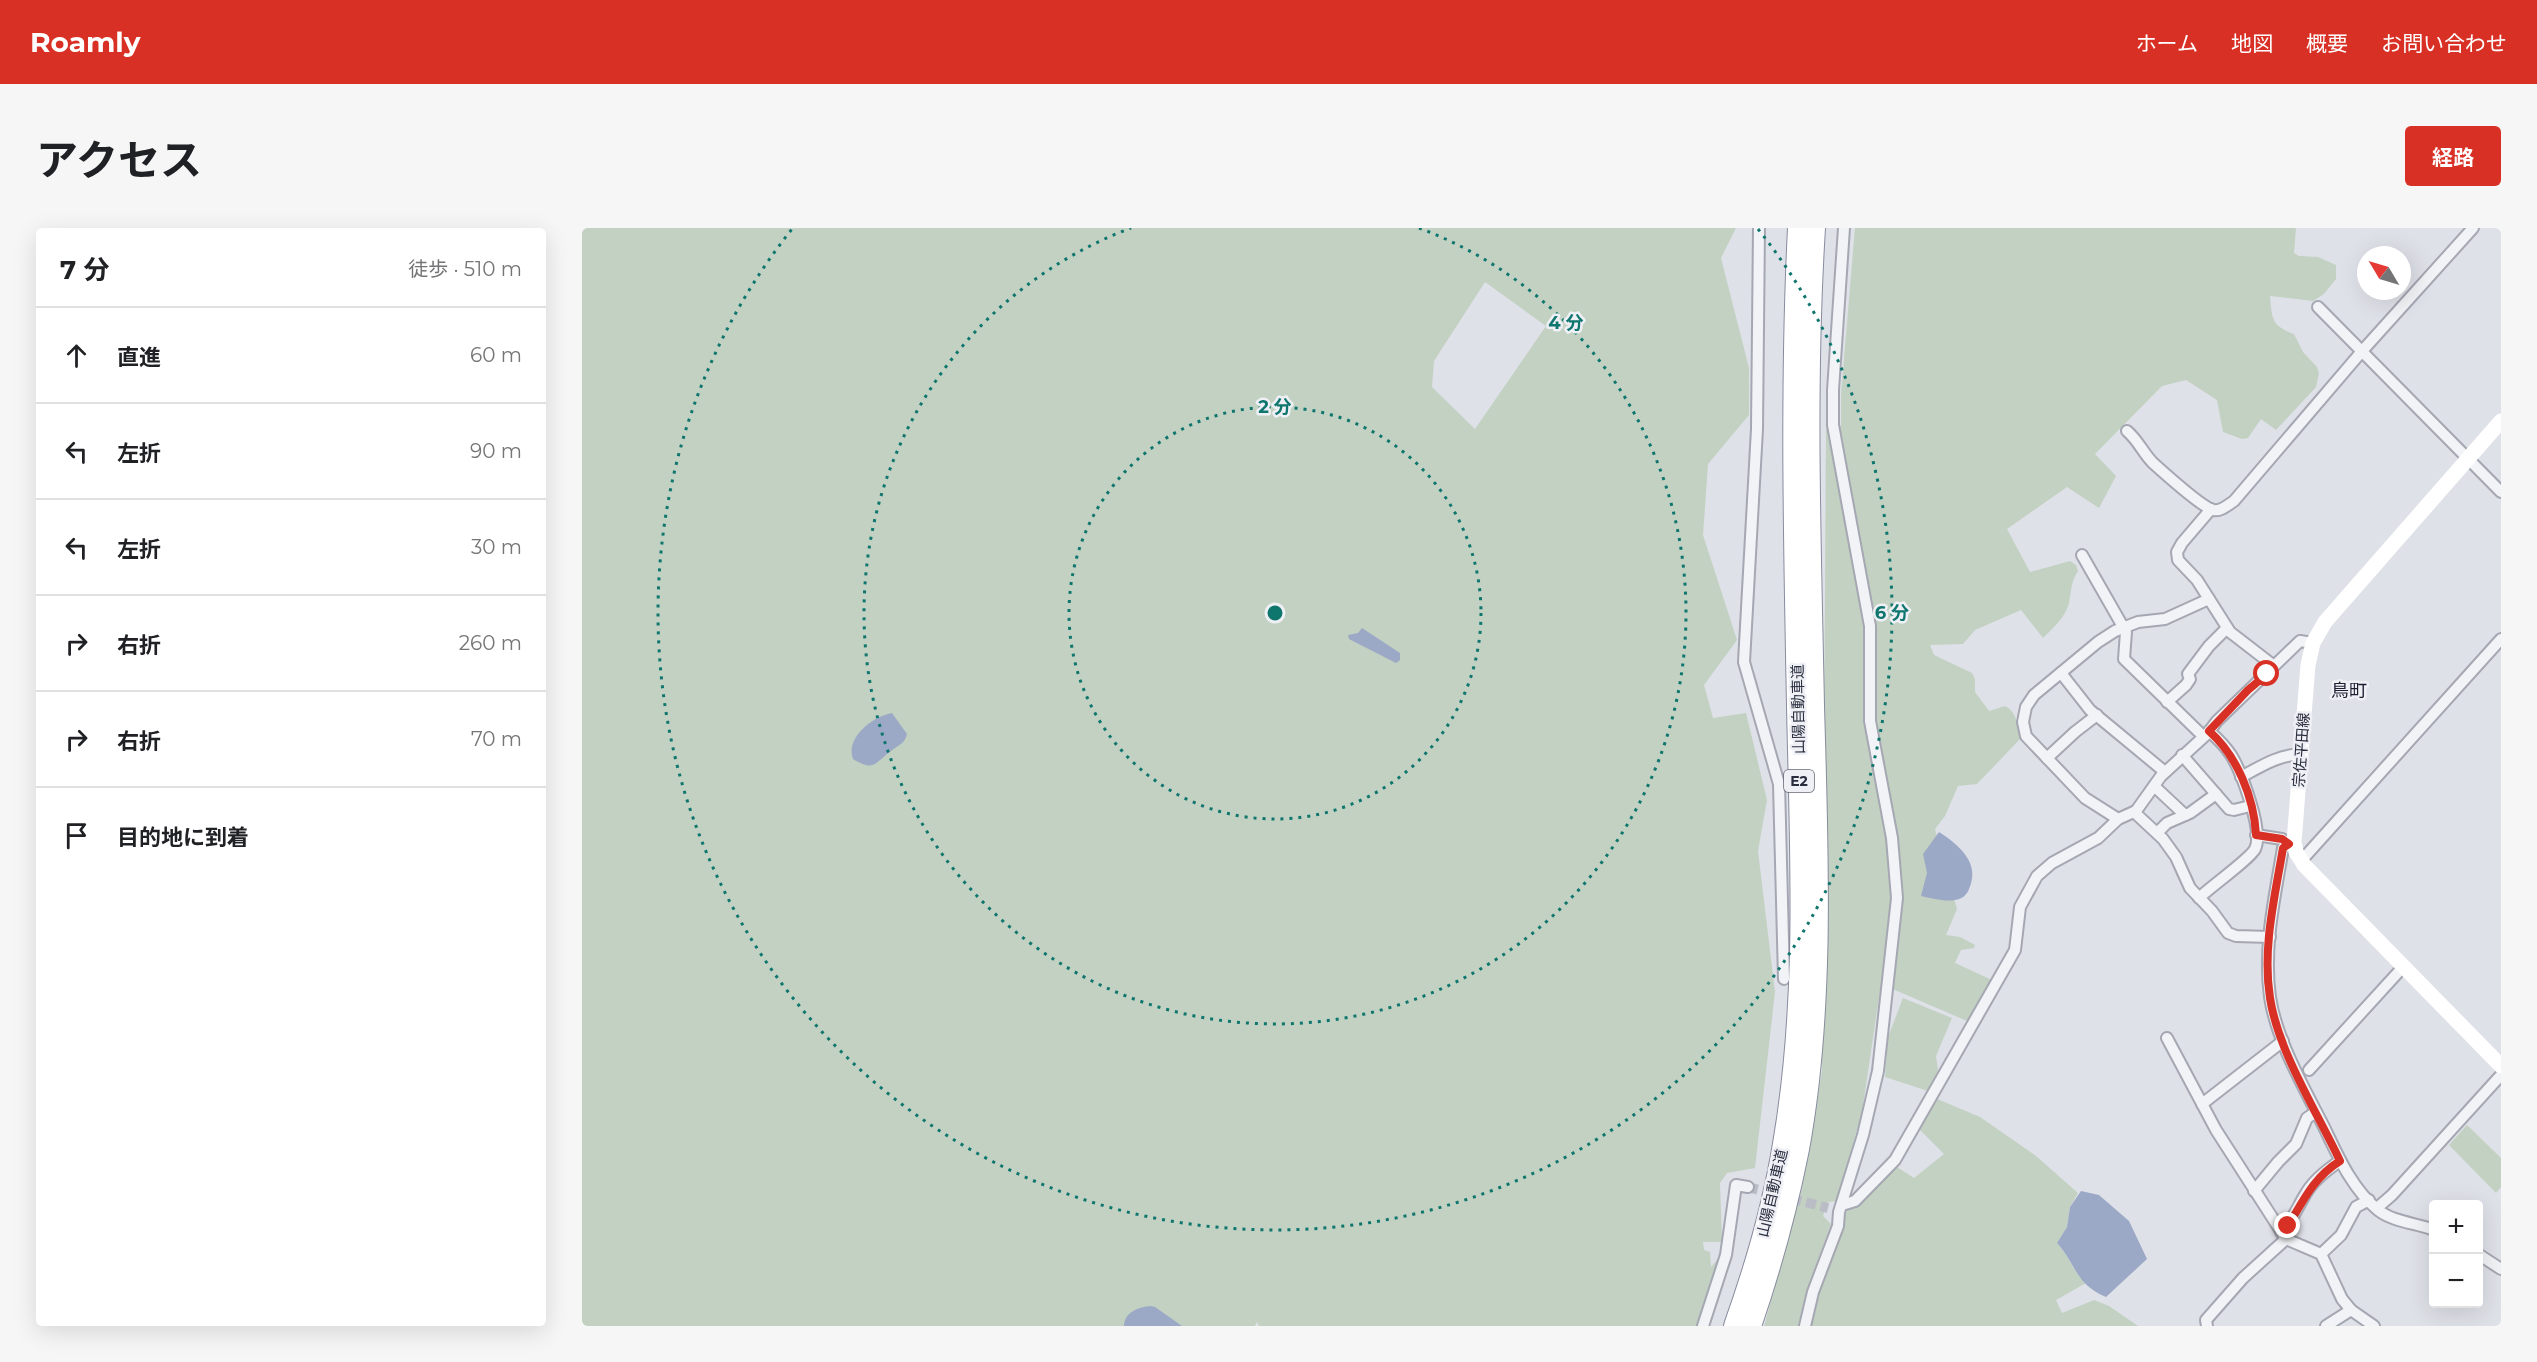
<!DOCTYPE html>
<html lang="ja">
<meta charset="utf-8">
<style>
body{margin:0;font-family:Montserrat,"Noto Sans JP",sans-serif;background:#f6f6f6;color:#202124}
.controls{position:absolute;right:18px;bottom:18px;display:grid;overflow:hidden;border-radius:6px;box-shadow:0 6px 24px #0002}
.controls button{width:54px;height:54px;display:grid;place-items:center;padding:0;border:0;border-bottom:2px solid #e0e0e0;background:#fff;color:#202124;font:30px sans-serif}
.compass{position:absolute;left:1775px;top:18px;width:54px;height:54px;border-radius:50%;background:#fff;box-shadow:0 6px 24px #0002;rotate:308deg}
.stop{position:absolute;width:18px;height:18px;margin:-14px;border:4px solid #d93025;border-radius:50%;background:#fff}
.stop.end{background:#d93025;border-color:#fff;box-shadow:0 2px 6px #0008}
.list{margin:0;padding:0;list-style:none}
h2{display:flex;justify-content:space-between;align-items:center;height:78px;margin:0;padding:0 24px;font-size:26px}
h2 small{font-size:20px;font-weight:400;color:#757577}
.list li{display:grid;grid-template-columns:39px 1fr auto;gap:18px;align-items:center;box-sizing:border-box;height:96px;padding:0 24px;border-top:2px solid #e0e0e0}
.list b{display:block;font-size:22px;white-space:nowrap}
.list em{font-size:20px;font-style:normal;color:#757577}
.icon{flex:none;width:33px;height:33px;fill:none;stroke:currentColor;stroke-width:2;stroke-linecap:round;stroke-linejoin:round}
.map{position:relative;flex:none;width:1919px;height:1098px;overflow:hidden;border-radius:6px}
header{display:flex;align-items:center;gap:36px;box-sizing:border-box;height:84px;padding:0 30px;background:#d93025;color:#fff}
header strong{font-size:28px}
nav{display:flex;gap:33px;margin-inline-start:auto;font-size:21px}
.intro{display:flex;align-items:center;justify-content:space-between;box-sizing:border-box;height:144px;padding:0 36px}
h1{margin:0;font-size:42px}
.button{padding:15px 27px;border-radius:6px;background:#d93025;color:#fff;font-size:21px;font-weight:700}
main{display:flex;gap:36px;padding:0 36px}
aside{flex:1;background:#fff;border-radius:6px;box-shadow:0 6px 24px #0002}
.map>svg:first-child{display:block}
.green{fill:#c2d1c1;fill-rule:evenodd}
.water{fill:#9ca9c6}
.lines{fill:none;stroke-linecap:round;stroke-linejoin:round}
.minor-tunnel{stroke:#bbbdc6;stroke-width:10;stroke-dasharray:10 5;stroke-linecap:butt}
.minor-casing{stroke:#a5a7b2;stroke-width:14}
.motorway-casing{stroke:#888c9e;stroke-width:22}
.minor{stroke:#f2f3f6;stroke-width:10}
.secondary{stroke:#fff;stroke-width:15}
.motorway{stroke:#fff;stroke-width:20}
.route{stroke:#d93025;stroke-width:8}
.ring{fill:none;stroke:#0f766e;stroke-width:3;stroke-dasharray:3 6}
.labels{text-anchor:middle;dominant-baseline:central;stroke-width:5;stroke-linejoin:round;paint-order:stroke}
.shield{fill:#eff0f5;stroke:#646875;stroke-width:1.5}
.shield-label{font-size:14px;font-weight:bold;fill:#292d3e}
.street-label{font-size:15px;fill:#292d3e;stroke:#eff0f5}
.quarter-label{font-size:18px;fill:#1b1e2f;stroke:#eff0f5}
.centre{fill:#0f766e;stroke:#eff0f5;stroke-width:3}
.ring-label{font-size:18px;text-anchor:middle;font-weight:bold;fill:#0f766e;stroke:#eff0f5;stroke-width:5;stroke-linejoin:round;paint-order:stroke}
</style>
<header>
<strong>Roamly</strong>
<nav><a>ホーム</a><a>地図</a><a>概要</a><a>お問い合わせ</a></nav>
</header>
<div class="intro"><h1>アクセス</h1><a class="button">経路</a></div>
<main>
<aside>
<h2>7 分<small>徒歩 · 510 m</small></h2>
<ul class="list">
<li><svg class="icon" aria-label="ahead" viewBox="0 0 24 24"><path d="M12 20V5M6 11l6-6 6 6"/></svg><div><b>直進</b></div><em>60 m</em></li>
<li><svg class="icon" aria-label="left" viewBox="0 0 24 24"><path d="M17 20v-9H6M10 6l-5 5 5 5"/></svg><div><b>左折</b></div><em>90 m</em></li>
<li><svg class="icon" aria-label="left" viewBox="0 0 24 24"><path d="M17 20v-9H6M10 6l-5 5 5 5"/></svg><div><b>左折</b></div><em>30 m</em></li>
<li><svg class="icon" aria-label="right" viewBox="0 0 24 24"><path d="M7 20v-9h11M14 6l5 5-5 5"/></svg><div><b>右折</b></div><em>260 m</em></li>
<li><svg class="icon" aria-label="right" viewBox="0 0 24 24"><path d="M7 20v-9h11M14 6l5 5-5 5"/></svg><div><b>右折</b></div><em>70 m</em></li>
<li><svg class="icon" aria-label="arrive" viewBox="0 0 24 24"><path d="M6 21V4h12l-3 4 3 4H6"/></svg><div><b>目的地に到着</b></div></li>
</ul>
</aside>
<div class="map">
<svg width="1919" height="1098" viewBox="0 0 1919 1098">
<rect width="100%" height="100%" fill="#dfe1e8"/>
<g class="green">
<path d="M 0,0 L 1154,0 L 1139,30 L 1167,140 L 1167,187 L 1126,236 L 1121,307 L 1155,412 L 1122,457 L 1131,490 L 1164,485 L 1185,572 L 1176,623 L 1193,764 L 1173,940 L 1145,945 L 1138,955 L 1140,1014 L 1121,1014 L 1122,1022 L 1128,1024 L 1129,1039 L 1136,1031 L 1140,1034 L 1118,1098 L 677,1098 L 675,1094 L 673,1098 L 0,1098 ZM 903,54 L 964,98 L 893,201 L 850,159 L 852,133 Z"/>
<path d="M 1273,0 L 1714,0 L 1712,25 L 1717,28 L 1736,29 L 1754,37 L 1754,51 L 1742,66 L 1731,73 L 1688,68 C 1690,90 1689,98 1712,106 L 1721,124 L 1735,139 L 1737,145 L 1734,159 L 1694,202 L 1679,191 L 1666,210 L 1660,211 L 1641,204 L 1635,172 L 1604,152 L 1580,158 L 1513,226 L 1534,248 L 1517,280 L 1485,259 L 1425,301 L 1448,344 L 1488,333 L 1494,337 L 1496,343 C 1488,356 1490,361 1487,375 C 1483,390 1472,399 1461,410 L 1439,382 L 1393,402 L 1381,416 L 1348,417 L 1352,427 L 1390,445 L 1393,451 L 1393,464 L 1407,483 L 1423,478 C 1435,484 1436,498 1439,510 L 1395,556 L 1376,558 L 1363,588 L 1353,601 L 1375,681 L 1364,707 L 1378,709 L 1393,717 L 1392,720 L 1379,722 L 1373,735 L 1410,752 L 1385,793 L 1299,756 L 1280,884 L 1255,973 L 1246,974 L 1241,988 L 1249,996 L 1225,1062 L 1216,1098 L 1182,1098 L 1220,960 L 1240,843 L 1244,200 L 1259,198 L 1259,166 Z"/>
<polygon points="1321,770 1370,790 1354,828 1356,842 1346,863 1303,849 1305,824 1303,817"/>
<path d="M 1353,870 L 1398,889 L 1454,928 L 1496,965 L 1488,979 L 1485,999 L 1475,1015 C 1487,1028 1490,1043 1504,1055 L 1474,1072 L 1480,1085 L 1512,1072 L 1527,1078 L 1556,1098 L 1227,1098 L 1237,1059 L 1265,982 L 1315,939 L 1332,950 L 1362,926 L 1336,900 Z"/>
<polygon points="1885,897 1919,930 1919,959 1914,965 1867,917"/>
</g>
<g class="water">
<polygon points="780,400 818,425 818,432 814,435 767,411 766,407 776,405"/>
<path d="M 310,485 L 325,506 C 323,516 316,517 309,523 C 293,535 292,544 271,531 C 263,510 291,488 310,485 Z"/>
<path d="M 1357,604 C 1377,617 1399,635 1387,661 C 1385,667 1380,671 1373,672 C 1363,674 1349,670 1339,668 L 1345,645 L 1341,626 Z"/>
<path d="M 1499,963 L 1517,967 L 1547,993 L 1565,1031 L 1524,1069 C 1493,1056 1494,1036 1475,1015 L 1485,999 L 1488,979 Z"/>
<path d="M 569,1078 L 573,1079 L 600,1098 L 542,1098 C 542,1084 557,1079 569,1078 Z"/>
</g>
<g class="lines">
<polyline class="minor-tunnel" points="1166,959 1246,980"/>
<defs>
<g id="minor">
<polyline points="1177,0 1175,201 1162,434 1197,556 1202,751"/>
<polyline points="1736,79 1919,264"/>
<path d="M 1545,203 C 1556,212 1561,225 1571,235 C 1581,244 1620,279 1631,282 C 1638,284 1646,277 1652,273 L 1781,122 L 1891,0"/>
<polyline points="1629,281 1600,315 1595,324 1596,332 1615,352 1648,404 1692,438"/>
<polyline points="1500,327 1544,404 1542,431 1621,508"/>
<polyline points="1479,445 1508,482 1583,544"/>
<polyline points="1585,474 1604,457 1608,451 1606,446 1627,418 1645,400"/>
<polyline points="1600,527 1647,581 1652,582 1668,578"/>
<polyline points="1465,530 1493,504 1515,487"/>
<path d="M 1659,549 C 1676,540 1699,525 1719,527"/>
<polyline points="1572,558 1603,587"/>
<polyline points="1552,584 1581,611 1594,629 1608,660 1630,683 1646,705 1654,708 1688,709"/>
<polyline points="1536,591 1503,570 1444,508 1441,494 1444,479 1452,467 1516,414 1533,403 1556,394 1583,391 1627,371"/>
<polyline points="1575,605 1585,595 1608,585 1634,566"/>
<polyline points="1674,607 1700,611 1707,616"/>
<path d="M 1712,614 L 1701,620 C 1693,668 1681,719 1688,769 C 1694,811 1722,860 1742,899 C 1756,928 1770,961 1796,982 C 1811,994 1834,995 1852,1002"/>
<polyline points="1719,633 1919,411"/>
<path d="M 1617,670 C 1628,659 1668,631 1673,621 C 1682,603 1659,543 1649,527 C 1643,518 1635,510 1627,503"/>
<polyline points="1585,810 1634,902 1704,1011 1739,1026 1760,1071 1769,1082 1792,1098"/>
<polyline points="1727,842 1821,739"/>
<polyline points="1620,876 1701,813"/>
<polyline points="1672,963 1696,934 1714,916 1725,890 1734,884"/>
<polyline points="1260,977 1273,973 1313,932 1433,722 1438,679 1455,648 1470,635 1516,610 1536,591 1554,583 1579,548 1626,505 1635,493 1718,413 1731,415"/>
<polyline points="1795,980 1810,967 1919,847"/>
<path d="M 1699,1004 C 1710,994 1715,980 1723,967 C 1730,954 1746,941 1758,933"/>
<polyline points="1739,1026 1759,1007 1774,979 1787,972"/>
<polyline points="1896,1026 1919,1041"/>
<polyline points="1121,1098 1144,1027 1154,957 1166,959"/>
<polyline points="1223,1098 1231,1064 1256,998 1257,984 1281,907 1296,843 1315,670 1310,610 1288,493 1288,398 1251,197 1251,162 1262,0"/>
<polyline points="1625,1098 1624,1092 1661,1050 1704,1011"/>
<polyline points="1744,1098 1769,1082"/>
</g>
<g id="motorway">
<path d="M 1152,1098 C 1173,1039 1191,978 1201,916 C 1226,771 1218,624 1215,478 C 1212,319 1208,159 1216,0"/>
<path d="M 1169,1098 C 1189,1040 1205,981 1217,921 C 1243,780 1236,621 1232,478 C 1229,319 1223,159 1233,0"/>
</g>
</defs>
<use href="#minor" class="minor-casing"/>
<use href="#motorway" class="motorway-casing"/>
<use href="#minor" class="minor"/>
<polyline class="secondary" points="1919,193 1743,394 1731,415 1726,437 1712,614 1714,624 1722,637 1919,838"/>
<use href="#motorway" class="motorway"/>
</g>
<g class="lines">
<path class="route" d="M 1685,446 L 1666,462 L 1627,503 C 1655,528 1672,569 1674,607 L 1700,611 L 1707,616 L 1701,620 C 1693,668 1680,720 1688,770 C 1696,823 1735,884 1758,933 C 1732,949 1721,973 1706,998"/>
</g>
<g class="ring">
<circle cx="693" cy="385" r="206"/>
<path d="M837 0A411 411 0 1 1 549 0"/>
<path d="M1176 1A617 617 0 1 1 210 1"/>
</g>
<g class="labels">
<rect class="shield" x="1202" y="542" width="30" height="22" rx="4.5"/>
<g class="shield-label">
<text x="1217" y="553">E2</text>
</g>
<g class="street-label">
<text transform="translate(1216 481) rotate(-91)">山陽自動車道</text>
<text transform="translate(1719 522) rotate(-86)">宗佐平田線</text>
<text transform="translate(1190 965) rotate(-77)">山陽自動車道</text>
</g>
<g class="quarter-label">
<text x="1767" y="463">鳥町</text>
</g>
</g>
<circle cx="693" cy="385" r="9" class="centre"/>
<g class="ring-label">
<text x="984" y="101">4 分</text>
<text x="693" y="185">2 分</text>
<text x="1310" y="391">6 分</text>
</g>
</svg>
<div class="controls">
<button>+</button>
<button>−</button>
</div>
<svg class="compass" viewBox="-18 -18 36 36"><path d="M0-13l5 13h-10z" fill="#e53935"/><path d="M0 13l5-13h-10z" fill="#757577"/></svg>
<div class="stop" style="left:1685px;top:446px"></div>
<div class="stop end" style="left:1706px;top:998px"></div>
</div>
</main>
